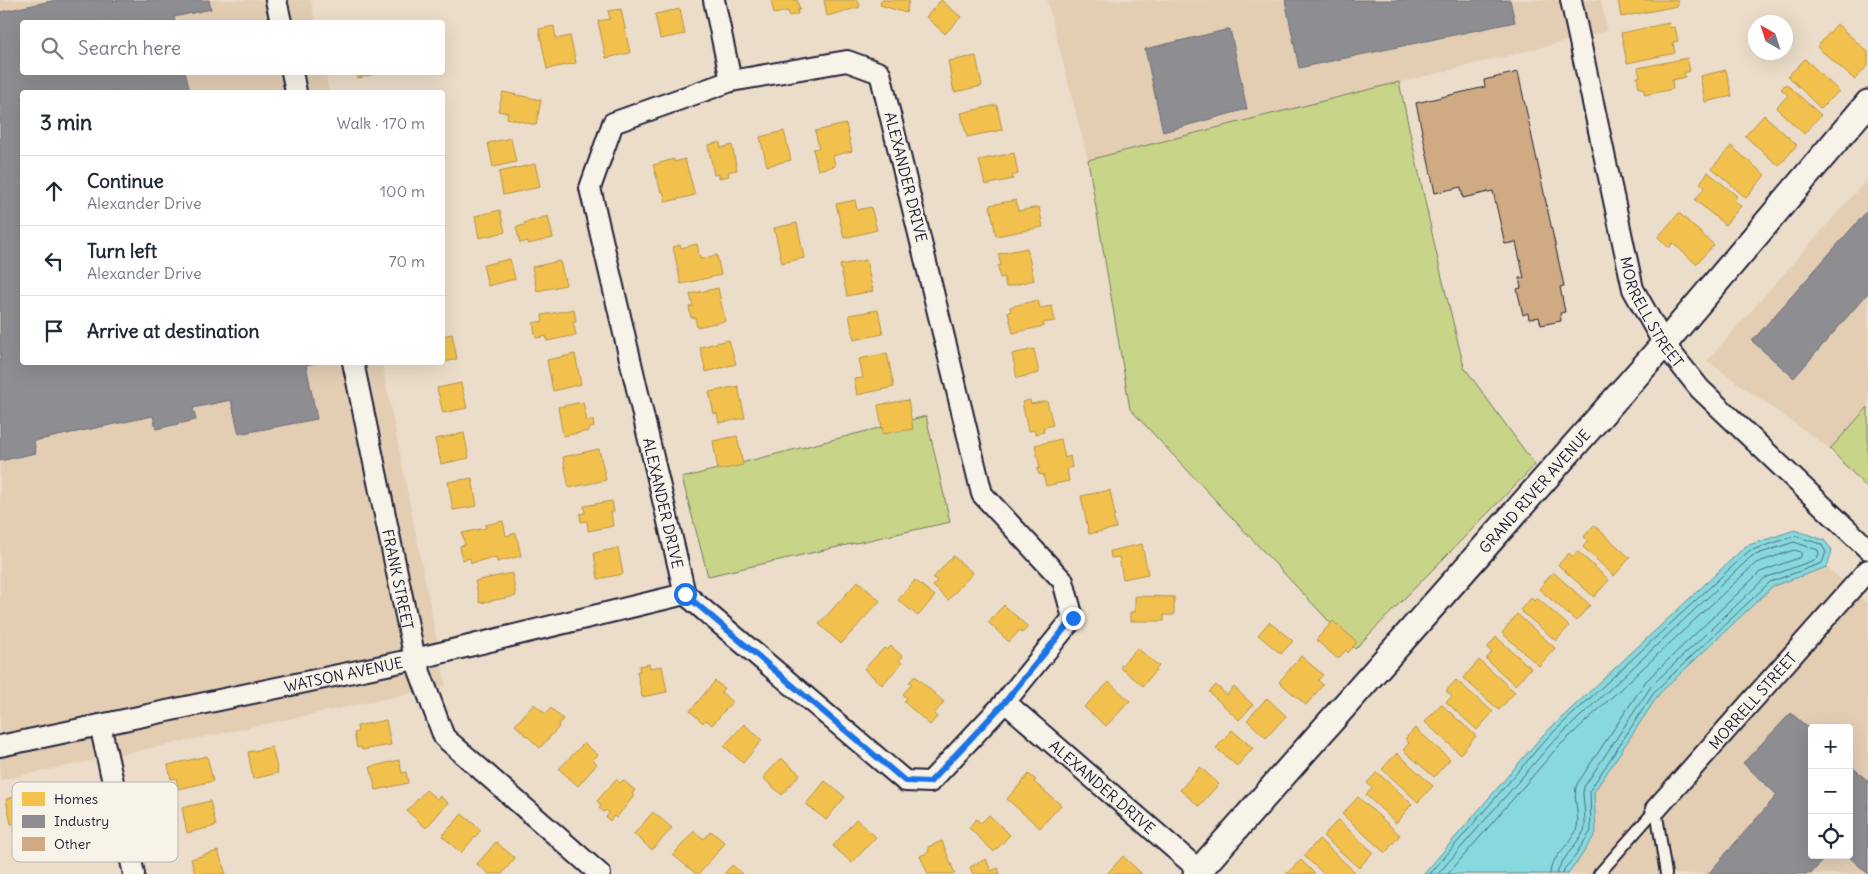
<!DOCTYPE html>
<meta charset="utf-8">
<style>
body{margin:0;font-family:Delius,sans-serif;background:#f6f6f7;color:#1f2937}
.controls{position:absolute;right:15px;bottom:15px;display:grid;overflow:hidden;border-radius:5px;box-shadow:0 5px 20px #0002}
.controls button{width:45px;height:45px;display:grid;place-items:center;padding:0;border:0;border-bottom:1px solid #e0e1e3;background:#fff;color:#1f2937;font:25px sans-serif}
.compass{position:absolute;left:1748px;top:15px;width:45px;height:45px;border-radius:50%;background:#fff;box-shadow:0 5px 20px #0002;rotate:321deg}
.stop{position:absolute;width:15px;height:15px;margin:-11px;border:4px solid #1a73e8;border-radius:50%;background:#fff}
.stop.end{background:#1a73e8;border-color:#fff;box-shadow:0 1px 5px #0008}
.list{margin:0;padding:0;list-style:none}
h2{display:flex;justify-content:space-between;align-items:center;height:65px;margin:0;padding:0 20px;font-size:21px}
h2 small{font-size:16px;font-weight:400;color:#747a83}
.list li{display:grid;grid-template-columns:32px 1fr auto;gap:15px;align-items:center;box-sizing:border-box;height:70px;padding:0 20px;border-top:1px solid #e0e1e3}
.list b{display:block;font-size:19px;white-space:nowrap}
.list p{margin:0;font-size:16px;white-space:nowrap;color:#747a83}
.list em{font-size:16px;font-style:normal;color:#747a83}
.icon{flex:none;width:28px;height:28px;fill:none;stroke:currentColor;stroke-width:2;stroke-linecap:round;stroke-linejoin:round}
.map{position:relative;flex:none;width:1868px;height:874px;overflow:hidden}
.search{position:absolute;background:#fff;box-shadow:0 5px 20px #0002;left:20px;top:20px;width:425px;height:55px;display:flex;align-items:center;gap:12px;box-sizing:border-box;padding:0 18px;border-radius:5px;color:#747a83;font-size:19px}
.panel{position:absolute;background:#fff;box-shadow:0 5px 20px #0002;left:20px;top:90px;width:425px;height:275px;border-radius:5px}
.map>svg:first-child{display:block}
.built{fill:#e3ceb4;fill-rule:evenodd}
.green{fill:#c8d487;stroke:#757b61}
.water{fill:#87d9de;stroke:#5f909d}
.homes{fill:#f2c14e;stroke:#b49148}
.industry{fill:#8d8d92;stroke:#6d6d78}
.lines{fill:none;stroke-linecap:round;stroke-linejoin:round}
.shore{stroke:#4a6b7c;stroke-width:1}
.building{fill:#d0aa82;stroke:#22223b}
.service-casing{stroke:#22223b;stroke-width:14}
.minor-casing{stroke:#22223b;stroke-width:24}
.tertiary-casing{stroke:#22223b;stroke-width:29}
.service{stroke:#f7f3e8;stroke-width:10}
.minor{stroke:#f7f3e8;stroke-width:20}
.tertiary{stroke:#f7f3e8;stroke-width:25}
.route{stroke:#1a73e8;stroke-width:6}
.labels{text-anchor:middle;dominant-baseline:central;stroke-width:5;stroke-linejoin:round;paint-order:stroke}
.street-label{font-size:15px;fill:#22223b;stroke:#f7f3e8}
.key{fill:#f7f3e8;stroke:#b7b4b4;stroke-width:1}
.key-label{font-size:14px;fill:#22223b}
</style>
<div class="map">
<svg width="1868" height="874" viewBox="0 0 1868 874">
<rect width="100%" height="100%" fill="#ebddc9"/>
<filter id="ink" filterUnits="userSpaceOnUse"><feTurbulence type="fractalNoise" baseFrequency=".02" numOctaves="2"/><feDisplacementMap in="SourceGraphic" scale="10" xChannelSelector="R" yChannelSelector="G"/><feConvolveMatrix kernelMatrix="1 2 1 2 8 2 1 2 1" color-interpolation-filters="sRGB"/></filter>
<g filter="url(#ink)">
<g class="built">
<polygon points="0,0 311,0 315,22 22,22 22,72 325,73 329,92 22,92 22,362 382,363 446,686 0,780"/>
<polygon points="1047,0 1601,0 1607,31 1088,160"/>
<polygon points="1868,178 1868,407 1830,449 1707,361"/>
<path d="M 1827,567 L 1868,604 L 1868,874 L 1567,874 L 1576,864 L 1596,833 L 1594,792 L 1659,694 L 1773,586 ZM 1812,728 L 1849,728 L 1849,855 L 1812,855 Z"/>
</g>
<g class="green">
<polygon points="1399,82 1439,265 1464,367 1535,465 1355,649 1130,409 1088,160"/>
<polygon points="1868,407 1868,489 1830,449"/>
<polygon points="926,416 950,522 708,576 682,478"/>
</g>
<polygon class="water" points="1795,530 1824,540 1832,550 1827,567 1773,586 1659,694 1594,792 1596,833 1576,864 1567,874 1424,874 1542,736 1746,546"/>
<g class="homes">
<polygon points="771,0 797,0 800,10 797,10 798,14 789,16 788,11 774,14"/>
<polygon points="824,0 858,0 860,7 827,16"/>
<polygon points="881,0 909,0 906,13 880,5"/>
<polygon points="941,0 961,17 945,34 926,17"/>
<polygon points="1618,0 1677,0 1678,6 1621,17"/>
<polygon points="621,9 630,53 606,58 598,21 610,19 608,11"/>
<polygon points="680,9 685,34 660,39 655,14"/>
<polygon points="1669,23 1670,28 1675,27 1678,41 1673,42 1675,53 1627,63 1621,33"/>
<polygon points="1837,24 1868,52 1868,65 1855,80 1817,47"/>
<polygon points="554,26 556,39 570,36 576,63 547,69 539,29"/>
<polygon points="976,56 982,86 954,92 948,61"/>
<polygon points="1687,58 1690,71 1684,73 1685,77 1672,80 1673,89 1645,95 1643,88 1639,88 1637,77 1640,77 1638,68"/>
<polygon points="1805,59 1839,91 1821,109 1788,76"/>
<polygon points="1726,70 1732,96 1705,102 1700,76"/>
<polygon points="357,72 382,72 358,78"/>
<polygon points="1786,84 1821,115 1804,134 1776,108 1788,95 1781,89"/>
<polygon points="503,92 541,100 536,125 507,118 508,113 498,111"/>
<polygon points="997,105 1002,130 967,137 961,113"/>
<polygon points="1764,115 1797,145 1779,166 1745,136"/>
<polygon points="846,124 852,151 833,156 835,166 818,170 813,149 819,148 815,131"/>
<polygon points="784,131 791,160 767,166 760,137"/>
<polygon points="511,138 516,162 493,167 488,143"/>
<polygon points="720,142 721,148 732,145 737,170 728,172 729,176 719,178 719,174 714,175 708,145"/>
<polygon points="1731,146 1765,175 1746,198 1712,168"/>
<polygon points="1014,153 1018,174 1012,176 1013,179 985,185 979,160"/>
<polygon points="674,159 674,162 685,159 695,195 666,202 663,191 661,192 653,165"/>
<polygon points="535,164 540,187 503,195 499,172"/>
<polygon points="1708,172 1737,196 1734,200 1741,206 1725,225 1695,200 1705,187 1700,183"/>
<polygon points="855,200 857,210 871,207 877,230 844,238 836,204"/>
<polygon points="1016,200 1018,211 1039,207 1043,227 996,236 990,205"/>
<polygon points="500,210 505,232 479,238 475,216"/>
<polygon points="1679,213 1714,245 1696,264 1673,243 1669,248 1658,237"/>
<polygon points="548,216 553,238 528,244 528,241 520,243 516,227 525,225 524,223"/>
<polygon points="797,223 804,258 782,263 774,228"/>
<polygon points="697,244 700,259 717,255 721,275 681,284 673,247 680,245 681,248"/>
<polygon points="1027,248 1034,280 1006,287 1004,277 1000,278 998,266 1001,265 998,254"/>
<polygon points="510,259 515,279 488,286 483,265"/>
<polygon points="866,260 873,291 847,296 840,265"/>
<polygon points="560,261 566,285 537,291 532,267"/>
<polygon points="718,288 725,321 697,327 695,317 691,318 689,307 693,306 690,294"/>
<polygon points="1038,300 1040,308 1052,306 1055,321 1043,323 1044,326 1013,333 1008,312 1011,311 1010,307"/>
<polygon points="574,309 576,322 573,322 576,335 547,341 546,336 536,338 533,323 543,321 542,315"/>
<polygon points="878,310 883,334 854,340 849,315"/>
<polygon points="452,334 457,359 432,365 432,362 442,362 442,336"/>
<polygon points="729,340 736,364 706,372 700,347"/>
<polygon points="1034,349 1039,373 1017,378 1012,354"/>
<polygon points="887,353 894,387 857,395 854,379 863,378 859,359"/>
<polygon points="575,354 581,384 553,391 547,360"/>
<polygon points="461,383 467,408 443,413 437,388"/>
<polygon points="738,386 745,418 719,423 717,413 714,414 709,392"/>
<polygon points="908,400 913,429 883,434 878,405"/>
<polygon points="1030,400 1031,404 1047,401 1053,425 1043,428 1044,432 1035,434 1034,430 1028,431 1022,402"/>
<polygon points="583,402 587,421 593,420 594,427 589,428 589,431 563,436 558,407"/>
<polygon points="464,433 469,458 441,464 435,439"/>
<polygon points="737,436 743,465 718,470 713,441"/>
<polygon points="1061,439 1065,458 1070,456 1072,467 1067,469 1069,481 1046,486 1043,474 1039,475 1037,469 1040,468 1035,445"/>
<polygon points="599,449 606,480 569,488 563,457"/>
<polygon points="472,478 477,506 453,510 448,482"/>
<polygon points="1110,490 1115,516 1113,516 1116,528 1089,534 1081,496"/>
<polygon points="612,501 614,512 611,512 613,526 588,531 587,521 581,522 580,514 585,513 584,506"/>
<polygon points="503,521 506,536 516,533 521,556 497,562 496,557 471,563 470,558 462,560 460,546 465,545 462,533 486,528 485,525"/>
<polygon points="1594,525 1630,558 1614,576 1583,547 1588,541 1584,537"/>
<polygon points="1142,544 1148,574 1123,579 1119,557 1111,558 1110,551"/>
<polygon points="618,548 623,574 598,579 594,553"/>
<polygon points="1577,551 1609,580 1594,597 1558,565 1569,553 1573,557"/>
<polygon points="953,556 973,573 948,600 933,586 937,581 933,578"/>
<polygon points="1553,572 1590,605 1576,621 1539,589"/>
<polygon points="512,573 516,596 480,603 475,581"/>
<polygon points="915,580 935,596 918,616 898,600"/>
<polygon points="858,581 880,601 841,644 819,624"/>
<polygon points="1135,596 1174,597 1174,615 1164,615 1164,621 1130,621 1130,612 1135,612"/>
<polygon points="1531,598 1534,601 1537,598 1569,626 1556,641 1520,610"/>
<polygon points="1004,605 1028,627 1022,633 1020,630 1009,642 988,622"/>
<polygon points="1517,614 1555,648 1539,666 1502,633"/>
<polygon points="1333,621 1357,642 1348,653 1346,650 1338,659 1316,640"/>
<polygon points="1269,622 1293,641 1281,654 1258,635"/>
<polygon points="1496,637 1531,668 1515,685 1486,659 1492,652 1487,648"/>
<polygon points="891,646 903,657 899,660 902,663 882,685 864,669 884,648 887,650"/>
<polygon points="1137,648 1159,666 1143,686 1120,667"/>
<polygon points="1301,656 1323,675 1318,680 1323,685 1306,705 1279,682"/>
<polygon points="1479,660 1515,692 1499,710 1463,678"/>
<polygon points="649,664 650,668 662,666 667,692 642,697 637,671 640,671 639,666"/>
<polygon points="915,676 944,702 934,714 937,717 930,725 904,702 907,698 903,694 912,684 909,682"/>
<polygon points="1456,680 1493,712 1477,730 1446,702 1452,696 1446,691"/>
<polygon points="715,681 724,688 721,692 732,702 712,725 706,720 703,723 690,711"/>
<polygon points="1109,682 1130,701 1106,726 1084,707"/>
<polygon points="1216,685 1227,695 1234,687 1253,705 1239,720 1209,692"/>
<polygon points="1267,698 1286,716 1266,738 1247,720"/>
<polygon points="534,704 546,714 551,708 563,719 558,725 559,727 540,748 515,725"/>
<polygon points="1441,704 1476,736 1460,754 1425,722"/>
<polygon points="386,720 391,745 362,750 362,747 357,748 354,733 358,732 357,726"/>
<polygon points="744,724 762,740 743,763 724,746"/>
<polygon points="1415,728 1450,759 1434,777 1403,750 1409,743 1405,739"/>
<polygon points="1232,730 1253,748 1237,766 1216,748"/>
<polygon points="584,743 598,755 593,760 597,764 578,786 559,769"/>
<polygon points="272,747 278,773 253,779 248,752"/>
<polygon points="1397,753 1433,786 1418,802 1382,769"/>
<polygon points="207,756 213,781 179,789 176,778 171,779 168,765"/>
<polygon points="781,758 800,774 782,795 763,778"/>
<polygon points="399,760 402,773 406,772 408,783 376,790 370,767"/>
<polygon points="1200,767 1219,784 1199,806 1180,790"/>
<polygon points="1377,772 1412,804 1396,823 1366,795 1372,788 1367,783"/>
<polygon points="1029,774 1036,780 1034,782 1061,805 1040,828 1007,799"/>
<polygon points="616,779 620,783 623,780 635,790 632,794 634,796 616,818 614,816 610,821 606,817 609,813 606,810 604,812 599,808 601,805 597,801"/>
<polygon points="825,781 845,797 826,820 806,804"/>
<polygon points="65,786 70,807 36,815 35,811 24,814 26,820 11,824 6,799"/>
<polygon points="426,790 437,799 440,796 448,803 426,828 407,811"/>
<polygon points="1358,797 1400,835 1385,853 1342,814"/>
<polygon points="210,801 216,826 187,833 182,808"/>
<polygon points="653,812 672,828 652,850 634,834"/>
<polygon points="462,814 481,830 461,853 442,836"/>
<polygon points="989,815 1010,835 994,852 969,828 976,819 981,823"/>
<polygon points="856,819 876,837 852,863 833,846"/>
<polygon points="1338,820 1373,852 1359,868 1323,836"/>
<polygon points="694,831 704,839 711,831 725,843 699,874 696,874 673,855"/>
<polygon points="1319,839 1355,872 1354,874 1324,874 1304,856"/>
<polygon points="942,841 955,874 928,874 920,856 929,852 928,847"/>
<polygon points="496,842 515,858 502,874 489,874 477,864"/>
<polygon points="218,851 226,874 195,874 191,859"/>
<polygon points="1123,856 1141,873 1141,874 1107,874"/>
<polygon points="986,859 991,871 998,868 1000,874 973,874 970,867"/>
<polygon points="1301,860 1315,874 1286,874"/>
<polygon points="732,865 743,874 724,874"/>
</g>
<g class="industry">
<polygon points="56,0 209,0 211,9 174,17 175,22 22,22 22,72 185,72 190,92 22,92 22,362 319,362 306,365 317,419 239,434 231,400 193,408 196,420 156,429 153,416 34,441 36,453 0,461 0,12"/>
<polygon points="1285,0 1510,0 1515,22 1299,68"/>
<polygon points="1230,29 1247,109 1163,132 1145,49"/>
<polygon points="1868,210 1868,293 1794,378 1752,341"/>
<polygon points="1791,713 1812,731 1812,855 1827,855 1811,874 1708,874 1777,795 1743,763"/>
<polygon points="1849,764 1868,781 1868,874 1847,855 1849,855"/>
</g>
<g class="lines">
<g class="shore">
<polyline points="1430,874 1546,739 1749,551 1795,536 1821,544 1826,552 1822,563 1770,582 1655,691 1590,790 1591,831 1572,860 1564,869 1563,874"/>
<path d="M 1438,874 L 1551,744 L 1752,556 L 1794,542 L 1818,550 L 1819,553 L 1817,559 L 1765,578 L 1652,685 L 1584,787 L 1583,792 C 1583,802 1587,824 1584,831 C 1578,844 1558,862 1557,874"/>
<path d="M 1448,874 L 1556,749 L 1756,563 L 1794,550 L 1801,552 L 1801,557 L 1760,572 L 1646,681 L 1577,784 C 1572,798 1580,813 1577,827 C 1574,843 1550,856 1550,874"/>
</g>
</g>
<polygon class="building" points="1518,72 1564,286 1560,287 1565,312 1560,313 1561,321 1541,325 1539,317 1529,319 1528,313 1523,315 1517,289 1521,288 1519,278 1524,278 1516,242 1505,244 1493,191 1463,198 1461,187 1435,193 1416,103 1485,87 1484,80"/>
<g class="lines">
<defs>
<g id="service">
<polyline points="1656,809 1666,874"/>
<polyline points="1599,874 1656,809"/>
</g>
<g id="minor">
<polyline points="276,0 281,22"/>
<polyline points="714,0 731,81"/>
<path id="s1" d="M 1571,0 L 1633,289 L 1664,344 L 1700,389 L 1868,549"/>
<polygon points="847,61 880,73 982,494 1063,581 1073,618 1005,702 930,782 905,781 685,594 590,188 613,123 731,81"/>
<polyline points="292,72 296,92"/>
<path id="s2" d="M 353,362 L 415,659 L 444,737 L 600,874"/>
<path id="s3" d="M 1005,702 L 1199,870"/>
<polyline points="100,725 134,874"/>
<path id="s4" d="M 0,746 L 415,659 L 685,594"/>
<path id="s5" d="M 1656,809 L 1868,570"/>
</g>
<g id="tertiary">
<path id="s6" d="M 1196,874 L 1664,344 L 1868,103"/>
</g>
</defs>
<use href="#service" class="service-casing"/>
<use href="#minor" class="minor-casing"/>
<use href="#tertiary" class="tertiary-casing"/>
<use href="#service" class="service"/>
<use href="#minor" class="minor"/>
<use href="#tertiary" class="tertiary"/>
</g>
</g>
<g class="lines" filter="url(#ink)">
<polyline class="route" points="685,594 905,781 930,782 1005,702 1073,618"/>
</g>
<g class="labels">
<g class="street-label">
<text transform="translate(906 177) rotate(76)">ALEXANDER DRIVE</text>
<text stroke="none"><textPath href="#s1" startOffset="324">MORRELL STREET</textPath></text>
<text stroke="none"><textPath href="#s6" startOffset="511">GRAND RIVER AVENUE</textPath></text>
<text transform="translate(663 503) rotate(77)">ALEXANDER DRIVE</text>
<text stroke="none"><textPath href="#s2" startOffset="222">FRANK STREET</textPath></text>
<text stroke="none"><textPath href="#s4" startOffset="351">WATSON AVENUE</textPath></text>
<text stroke="none"><textPath href="#s5" startOffset="145">MORRELL STREET</textPath></text>
<text stroke="none"><textPath href="#s3" startOffset="129">ALEXANDER DRIVE</textPath></text>
</g>
</g>
<rect x="12" y="782" width="166" height="80" rx="8" class="key"/>
<rect x="22" y="792" width="23" height="14" fill="#f2c14e"/>
<rect x="22" y="815" width="23" height="13" fill="#8d8d92"/>
<rect x="22" y="837" width="23" height="14" fill="#d0aa82"/>
<g class="key-label">
<text x="54" y="804">Homes</text>
<text x="54" y="826">Industry</text>
<text x="54" y="849">Other</text>
</g>
</svg>
<div class="controls">
<button>+</button>
<button>−</button>
<button><svg class="icon" aria-label="locate" viewBox="0 0 24 24"><circle cx="12" cy="12" r="6"/><path d="M12 2v4M12 18v4M2 12h4M18 12h4"/></svg></button>
</div>
<svg class="compass" viewBox="-18 -18 36 36"><path d="M0-13l5 13h-10z" fill="#e53935"/><path d="M0 13l5-13h-10z" fill="#747a83"/></svg>
<div class="stop" style="left:685px;top:594px"></div>
<div class="stop end" style="left:1073px;top:618px"></div>
<div class="search"><svg class="icon" aria-label="search" viewBox="0 0 24 24"><circle cx="10" cy="10" r="6"/><path d="M15 15l6 6"/></svg>Search here</div>
<section class="panel">
<h2>3 min<small>Walk · 170 m</small></h2>
<ul class="list">
<li><svg class="icon" aria-label="ahead" viewBox="0 0 24 24"><path d="M12 20V5M6 11l6-6 6 6"/></svg><div><b>Continue</b><p>Alexander Drive</p></div><em>100 m</em></li>
<li><svg class="icon" aria-label="left" viewBox="0 0 24 24"><path d="M17 20v-9H6M10 6l-5 5 5 5"/></svg><div><b>Turn left</b><p>Alexander Drive</p></div><em>70 m</em></li>
<li><svg class="icon" aria-label="arrive" viewBox="0 0 24 24"><path d="M6 21V4h12l-3 4 3 4H6"/></svg><div><b>Arrive at destination</b></div></li>
</ul>
</section>
</div>
